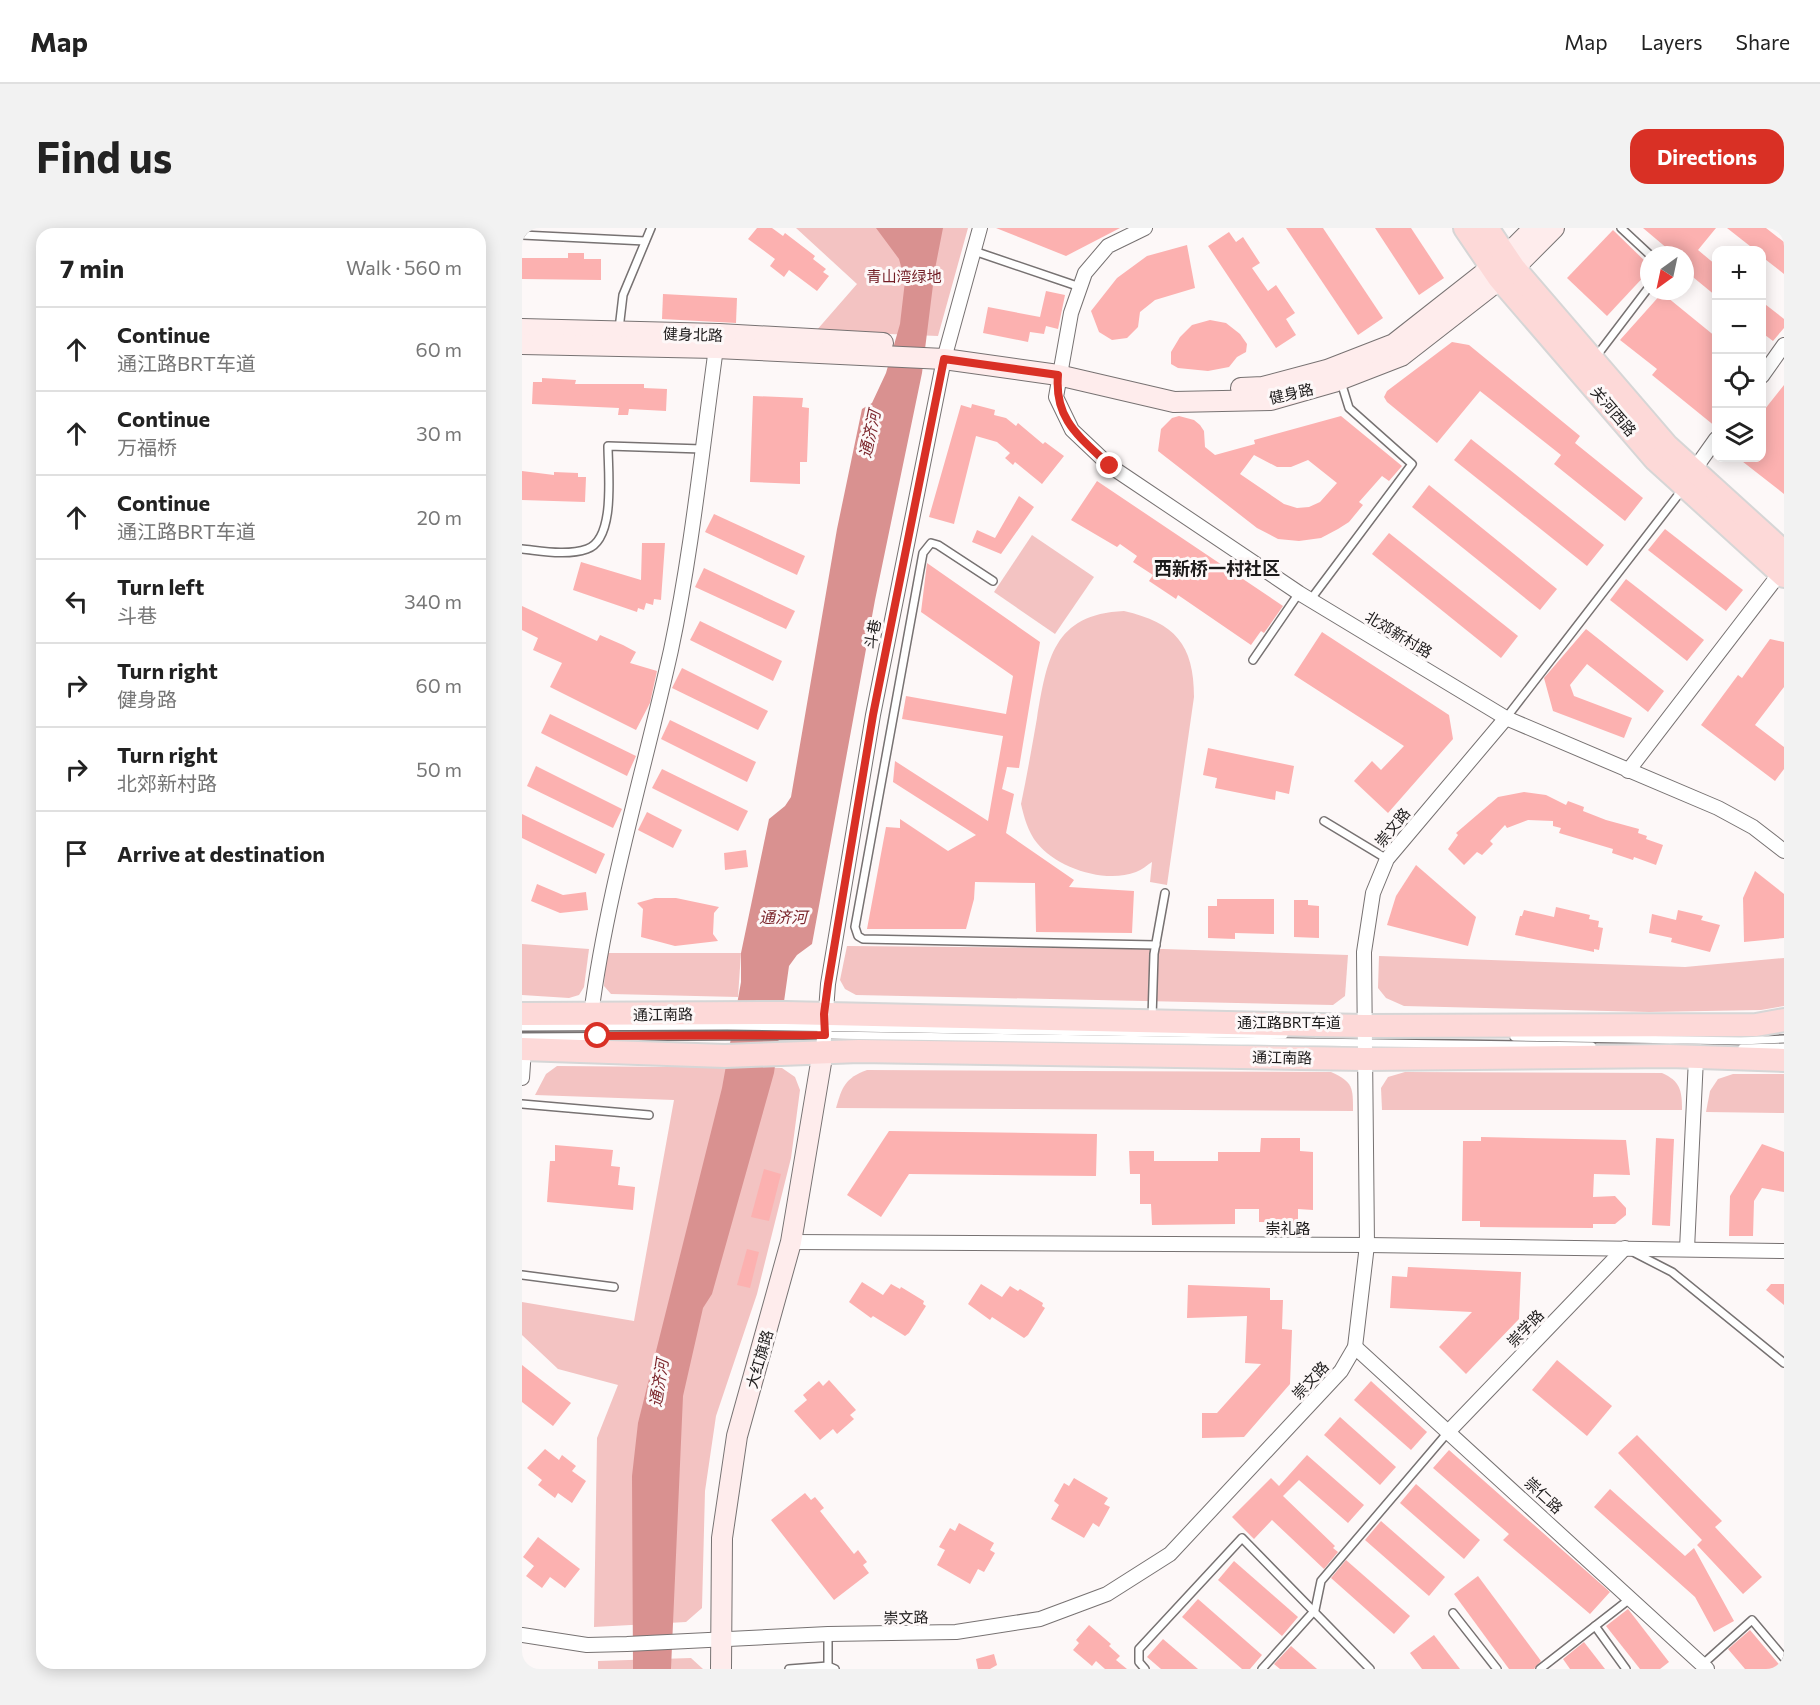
<!DOCTYPE html>
<meta charset="utf-8">
<style>
body{margin:0;font-family:Commissioner,"Noto Sans SC",sans-serif;background:#f2f2f2;color:#222}
.controls{position:absolute;right:18px;top:18px;display:grid;overflow:hidden;border-radius:12px;box-shadow:0 3px 15px #0003}
.controls button{width:54px;height:54px;display:grid;place-items:center;padding:0;border:0;border-bottom:2px solid #e0e0e0;background:#fff;color:#222;font:30px sans-serif}
.compass{position:absolute;left:1118px;top:18px;width:54px;height:54px;border-radius:50%;background:#fff;box-shadow:0 3px 15px #0003;rotate:213deg}
.stop{position:absolute;width:18px;height:18px;margin:-14px;border:4px solid #d93025;border-radius:50%;background:#fff}
.stop.end{background:#d93025;border-color:#fff;box-shadow:0 2px 6px #0008}
.list{margin:0;padding:0;list-style:none}
h2{display:flex;justify-content:space-between;align-items:center;height:78px;margin:0;padding:0 24px;font-size:26px}
h2 small{font-size:20px;font-weight:400;color:#767676}
.list li{display:grid;grid-template-columns:39px 1fr auto;gap:18px;align-items:center;box-sizing:border-box;height:84px;padding:0 24px;border-top:2px solid #e0e0e0}
.list b{display:block;font-size:22px;white-space:nowrap}
.list p{margin:0;font-size:20px;white-space:nowrap;color:#767676}
.list em{font-size:20px;font-style:normal;color:#767676}
.icon{flex:none;width:33px;height:33px;fill:none;stroke:currentColor;stroke-width:2;stroke-linecap:round;stroke-linejoin:round}
.map{position:relative;flex:none;width:1262px;height:1441px;overflow:hidden;border-radius:18px}
header{display:flex;align-items:center;gap:36px;box-sizing:border-box;height:84px;padding:0 30px;background:#fff;border-bottom:2px solid #e0e0e0}
header strong{font-size:28px}
nav{display:flex;gap:33px;margin-inline-start:auto;font-size:21px}
.intro{display:flex;align-items:center;justify-content:space-between;box-sizing:border-box;height:144px;padding:0 36px}
h1{margin:0;font-size:42px}
.button{padding:15px 27px;border-radius:18px;background:#d93025;color:#fff;font-size:21px;font-weight:700}
main{display:flex;gap:36px;padding:0 36px}
aside{flex:1;background:#fff;border-radius:18px;box-shadow:0 3px 15px #0003}
.map>svg:first-child{display:block}
.green{fill:#f3c3c2}
.water{fill:#d99190}
.building{fill:#fcb1b0;fill-rule:evenodd}
.lines{fill:none;stroke-linecap:round;stroke-linejoin:round}
.lane-casing{stroke:#777272;stroke-width:10}
.street-casing{stroke:#777272;stroke-width:16}
.secondary-casing{stroke:#777272;stroke-width:22}
.primary-casing{stroke:#d6d6d6;stroke-width:26}
.lane{stroke:#fff;stroke-width:7}
.street{stroke:#fff;stroke-width:14}
.secondary{stroke:#feecec;stroke-width:20}
.primary{stroke:#fdd9d8;stroke-width:22}
.route{stroke:#d93025;stroke-width:8}
.labels{text-anchor:middle;dominant-baseline:central;stroke-width:6;stroke-linejoin:round;paint-order:stroke}
.park-label{font-size:15px;fill:#721d25;stroke:#fdf8f8}
.street-label{font-size:15px;fill:#1d1b1b;stroke:#fdf8f8}
.water-label{font-size:16px;font-style:italic;fill:#7c262c;stroke:#fdf8f8}
.quarter-label{font-size:18px;font-weight:bold;fill:#1d1b1b;stroke:#fdf8f8}
</style>
<header>
<strong>Map</strong>
<nav><a>Map</a><a>Layers</a><a>Share</a></nav>
</header>
<div class="intro"><h1>Find us</h1><a class="button">Directions</a></div>
<main>
<aside>
<h2>7 min<small>Walk · 560 m</small></h2>
<ul class="list">
<li><svg class="icon" aria-label="ahead" viewBox="0 0 24 24"><path d="M12 20V5M6 11l6-6 6 6"/></svg><div><b>Continue</b><p>通江路BRT车道</p></div><em>60 m</em></li>
<li><svg class="icon" aria-label="ahead" viewBox="0 0 24 24"><path d="M12 20V5M6 11l6-6 6 6"/></svg><div><b>Continue</b><p>万福桥</p></div><em>30 m</em></li>
<li><svg class="icon" aria-label="ahead" viewBox="0 0 24 24"><path d="M12 20V5M6 11l6-6 6 6"/></svg><div><b>Continue</b><p>通江路BRT车道</p></div><em>20 m</em></li>
<li><svg class="icon" aria-label="left" viewBox="0 0 24 24"><path d="M17 20v-9H6M10 6l-5 5 5 5"/></svg><div><b>Turn left</b><p>斗巷</p></div><em>340 m</em></li>
<li><svg class="icon" aria-label="right" viewBox="0 0 24 24"><path d="M7 20v-9h11M14 6l5 5-5 5"/></svg><div><b>Turn right</b><p>健身路</p></div><em>60 m</em></li>
<li><svg class="icon" aria-label="right" viewBox="0 0 24 24"><path d="M7 20v-9h11M14 6l5 5-5 5"/></svg><div><b>Turn right</b><p>北郊新村路</p></div><em>50 m</em></li>
<li><svg class="icon" aria-label="arrive" viewBox="0 0 24 24"><path d="M6 21V4h12l-3 4 3 4H6"/></svg><div><b>Arrive at destination</b></div></li>
</ul>
</aside>
<div class="map">
<svg width="1262" height="1441" viewBox="0 0 1262 1441">
<rect width="100%" height="100%" fill="#fdf8f8"/>
<g class="green">
<polygon points="274,0 446,0 416,108 294,103 335,56"/>
<polygon points="510,307 572,349 533,406 472,364"/>
<path d="M 602,383 C 653,395 672,416 672,469 L 645,657 L 628,654 L 630,634 C 625,637 620,642 614,644 C 583,656 535,640 515,615 C 506,604 502,589 499,576 C 505,547 510,519 515,490 C 525,432 531,386 602,383 Z"/>
<polygon points="0,716 67,721 62,759 57,767 47,770 0,767"/>
<polygon points="325,718 641,721 826,727 823,768 811,777 334,767 323,761 318,752"/>
<polygon points="84,725 219,725 216,769 89,766 82,758"/>
<polygon points="857,728 1163,739 1262,730 1262,778 1239,782 1127,784 882,778 864,770 856,760"/>
<polygon points="35,838 260,840 273,849 278,862 269,930 235,1066 194,1188 183,1263 180,1380 164,1394 72,1399 75,1210 96,1157 36,1141 0,1107 0,1074 112,1093 152,872 13,867 24,846"/>
<path d="M 345,842 L 809,844 C 831,854 831,859 831,883 L 314,880 C 320,859 323,850 345,842 Z"/>
<path d="M 883,844 L 1140,845 C 1158,853 1160,862 1160,882 L 860,882 L 859,860 L 866,849 Z"/>
<polygon points="1211,846 1262,846 1262,885 1184,884 1188,863 1196,851"/>
<polygon points="169,1430 181,1441 76,1441 76,1433"/>
</g>
<polygon class="water" points="354,0 421,0 413,41 400,145 353,372 290,716 275,727 267,738 252,845 190,1066 181,1080 161,1168 149,1441 111,1441 110,1248 116,1195 200,860 219,754 219,725 247,591 263,578 269,569 315,301 340,181 350,175 364,145 378,96 383,53 377,31"/>
<g class="building">
<polygon points="235,0 250,0 261,8 263,5 293,28 291,31 304,41 301,44 307,48 295,63 267,42 262,49 248,38 253,31 226,11"/>
<polygon points="474,0 598,0 544,28"/>
<polygon points="764,0 801,0 861,90 836,107"/>
<polygon points="853,0 889,0 922,50 897,67"/>
<polygon points="1121,0 1194,0 1176,22 1194,37 1194,68 1166,45 1169,40 1163,35 1163,27 1153,27"/>
<polygon points="1205,0 1244,0 1262,14 1262,46 1239,28 1239,22 1233,22"/>
<polygon points="1091,2 1127,37 1127,43 1085,88 1045,50"/>
<polygon points="707,4 714,14 721,9 738,35 730,40 746,63 754,57 773,85 764,91 774,107 754,120 686,18"/>
<polygon points="665,17 673,60 633,72 618,84 616,99 605,110 590,112 577,104 569,83 595,50 625,28"/>
<polygon points="46,25 62,25 62,31 79,31 79,52 0,51 0,30 46,30"/>
<polygon points="524,63 543,67 536,101 524,98 522,106 508,104 506,114 461,105 466,79 518,89"/>
<polygon points="1140,65 1194,109 1194,199 1130,147 1135,141 1098,112"/>
<polygon points="141,66 215,70 214,95 140,91"/>
<polygon points="1239,73 1262,91 1262,100 1251,113 1239,104"/>
<polygon points="688,92 704,95 718,106 725,116 724,124 715,129 707,139 686,143 656,140 649,136 649,124 658,109 670,97"/>
<polygon points="930,114 947,117 1058,208 1053,215 1121,270 1103,293 1032,236 1039,227 958,163 915,215 865,174 862,169 865,163"/>
<polygon points="20,150 54,152 53,156 122,156 122,160 145,161 144,183 107,181 106,187 96,187 97,180 10,176 11,154 20,154"/>
<polygon points="1262,157 1262,266 1216,230 1239,230 1239,186"/>
<polygon points="231,168 281,170 280,179 287,180 285,234 278,234 278,256 228,254"/>
<polygon points="450,176 473,182 472,187 484,190 494,198 496,195 521,216 523,214 542,228 520,256 493,234 491,237 483,230 488,225 475,214 454,208 432,296 407,289 439,177 449,180"/>
<path d="M 657,188 L 672,192 L 678,197 L 682,203 L 683,219 L 693,227 L 733,216 L 732,212 L 819,188 L 880,238 L 867,253 L 860,248 L 837,274 L 841,277 L 827,294 L 816,301 L 799,310 L 777,313 L 756,311 L 735,300 L 636,223 L 639,201 L 650,190 ZM 732,227 L 755,239 L 769,239 L 786,232 L 815,255 L 798,274 L 787,279 L 775,280 L 762,276 L 718,246 Z"/>
<polygon points="949,211 1082,317 1065,338 932,232"/>
<polygon points="0,243 32,247 32,244 56,245 56,249 64,249 63,274 0,272"/>
<polygon points="575,253 761,378 742,405 739,403 729,417 656,367 654,371 627,353 631,347 611,334 615,328 598,316 595,319 549,292"/>
<polygon points="907,257 1035,361 1018,382 890,279"/>
<polygon points="497,268 512,279 479,326 450,314 455,302 473,310"/>
<polygon points="192,286 283,328 275,347 183,304"/>
<polygon points="1143,301 1221,362 1204,383 1126,322"/>
<polygon points="867,305 996,408 979,430 850,326"/>
<polygon points="120,315 143,315 139,372 132,371 131,377 124,375 122,382 116,380 115,384 51,362 59,334 119,352"/>
<polygon points="405,335 518,414 497,540 485,539 480,561 492,566 484,605 552,652 547,659 612,663 610,705 514,704 513,655 453,654 452,671 444,701 345,701 364,599 378,600 378,591 426,623 454,607 371,554 373,533 466,593 481,508 380,491 384,468 484,486 491,448 399,384"/>
<polygon points="182,340 273,383 264,401 173,359"/>
<polygon points="1104,351 1182,412 1165,433 1088,372"/>
<polygon points="0,378 75,413 78,407 101,417 114,424 108,435 135,443 128,475 114,502 28,459 40,435 11,422 16,410 0,402"/>
<polygon points="178,393 260,433 251,453 168,412"/>
<polygon points="1064,401 1142,463 1126,484 1065,436 1048,457 1052,468 1110,490 1102,510 1031,483 1022,450"/>
<polygon points="800,404 927,487 931,511 866,585 832,553 850,533 859,542 882,518 772,447"/>
<polygon points="1248,411 1262,414 1262,459 1233,497 1262,519 1262,541 1253,553 1179,497 1216,447 1220,450"/>
<polygon points="160,440 246,483 236,502 150,460"/>
<polygon points="28,486 114,528 105,548 19,505"/>
<polygon points="148,492 234,534 225,554 139,511"/>
<polygon points="686,520 772,538 767,566 754,563 753,572 693,560 695,550 681,547"/>
<polygon points="14,538 100,581 91,600 5,558"/>
<polygon points="140,541 226,583 216,603 130,560"/>
<polygon points="1002,564 1024,567 1044,577 1046,573 1062,579 1061,583 1084,592 1117,601 1116,605 1125,608 1124,611 1141,617 1134,637 1112,629 1111,632 1090,625 1091,621 1037,605 1039,600 1031,598 1031,593 1006,592 985,600 983,597 968,613 971,616 960,627 955,624 942,637 926,621 936,607 934,605 976,569"/>
<polygon points="125,584 160,602 151,620 116,602"/>
<polygon points="0,586 83,626 74,646 0,610"/>
<polygon points="224,622 226,639 203,642 202,625"/>
<polygon points="894,637 954,689 946,718 865,697 874,668"/>
<polygon points="1233,643 1262,666 1262,710 1222,714 1221,670"/>
<polygon points="15,656 41,667 64,664 66,682 38,685 9,673"/>
<polygon points="133,670 154,670 197,679 192,685 191,706 196,713 153,718 119,709 121,681 115,675"/>
<polygon points="695,671 752,671 752,706 713,705 713,711 686,710 686,678 695,678"/>
<polygon points="772,672 786,672 786,677 797,678 797,710 772,709"/>
<polygon points="1034,679 1068,687 1067,691 1077,693 1076,699 1081,700 1077,722 1072,721 1072,724 993,707 998,688 1000,688 1002,682 1032,689"/>
<polygon points="1156,682 1181,688 1179,692 1198,697 1188,724 1149,714 1150,710 1127,705 1130,686 1154,692"/>
<polygon points="367,903 575,906 574,948 387,946 359,989 325,967"/>
<polygon points="959,909 1104,912 1108,947 1072,946 1071,969 1093,968 1104,980 1104,987 1093,996 1071,996 1071,1000 958,999 958,993 940,993 941,913 959,913"/>
<polygon points="739,910 778,910 778,923 791,924 791,982 776,981 776,995 737,994 737,981 713,981 713,996 630,997 629,976 618,976 618,946 608,946 607,923 632,923 632,933 696,933 696,924 738,924"/>
<polygon points="1134,910 1152,911 1148,998 1130,997"/>
<polygon points="1240,916 1262,924 1262,964 1240,960 1232,973 1231,1008 1207,1008 1208,968"/>
<polygon points="33,917 91,922 89,938 98,939 96,957 113,959 111,982 25,974 28,933 33,933"/>
<polygon points="242,941 259,946 247,993 229,989"/>
<polygon points="225,1021 237,1024 228,1060 215,1057"/>
<polygon points="886,1039 999,1044 997,1091 944,1146 917,1119 950,1084 868,1080 870,1048 885,1049"/>
<polygon points="340,1054 361,1067 369,1056 378,1061 379,1059 402,1073 401,1076 404,1078 387,1105 383,1108 351,1088 349,1090 327,1074"/>
<polygon points="459,1056 480,1069 488,1058 496,1063 498,1061 521,1075 520,1078 523,1080 506,1107 502,1110 470,1089 468,1092 446,1076"/>
<polygon points="1249,1056 1262,1056 1262,1077 1244,1062"/>
<polygon points="666,1057 748,1060 748,1072 761,1072 760,1101 770,1102 768,1156 722,1209 680,1210 680,1185 695,1185 739,1136 723,1135 725,1088 665,1090"/>
<polygon points="1035,1132 1090,1178 1065,1208 1010,1162"/>
<polygon points="0,1137 49,1175 31,1198 0,1174"/>
<polygon points="307,1152 334,1182 328,1187 332,1191 315,1206 311,1201 298,1212 272,1183 285,1172 281,1167 297,1153 301,1158"/>
<polygon points="849,1153 905,1204 889,1222 832,1172"/>
<polygon points="818,1189 874,1239 858,1257 802,1207"/>
<polygon points="1115,1207 1200,1293 1193,1299 1240,1349 1221,1366 1175,1317 1180,1312 1096,1225"/>
<polygon points="23,1221 37,1232 40,1227 54,1238 50,1243 64,1253 50,1275 36,1265 33,1270 16,1257 20,1252 5,1240"/>
<polygon points="927,1222 1088,1364 1068,1386 981,1312 987,1306 911,1240"/>
<polygon points="785,1227 842,1277 826,1295 777,1252 761,1268 813,1318 811,1320 816,1324 802,1341 750,1292 732,1311 710,1289 749,1250 757,1258"/>
<polygon points="552,1250 586,1270 582,1276 588,1279 577,1299 571,1295 562,1310 529,1291 537,1277 532,1273 542,1255 547,1258"/>
<polygon points="894,1256 958,1312 942,1331 878,1275"/>
<polygon points="1088,1261 1163,1328 1172,1320 1212,1393 1192,1404 1173,1369 1072,1279"/>
<polygon points="283,1265 289,1272 293,1269 302,1280 298,1283 332,1326 336,1322 345,1334 341,1337 347,1345 312,1372 249,1292"/>
<polygon points="859,1293 923,1349 907,1368 843,1312"/>
<polygon points="437,1295 472,1315 468,1322 473,1325 462,1344 456,1341 448,1356 415,1337 423,1322 417,1319 428,1300 433,1303"/>
<polygon points="16,1309 58,1341 43,1360 28,1349 20,1360 4,1348 12,1338 1,1329"/>
<polygon points="824,1332 888,1388 872,1406 809,1350"/>
<polygon points="712,1333 776,1389 760,1408 696,1352"/>
<polygon points="956,1348 1019,1433 1012,1441 987,1441 932,1366"/>
<polygon points="676,1371 740,1427 728,1441 720,1441 660,1389"/>
<polygon points="1106,1381 1147,1434 1138,1441 1118,1441 1084,1398"/>
<polygon points="567,1397 589,1416 587,1418 598,1428 594,1432 605,1441 583,1441 574,1433 570,1438 551,1422 557,1415 554,1412"/>
<polygon points="1228,1402 1261,1441 1223,1441 1206,1421"/>
<polygon points="912,1407 938,1441 900,1441 888,1425"/>
<polygon points="641,1411 676,1441 639,1441 625,1429"/>
<polygon points="1062,1414 1083,1441 1048,1441 1041,1431"/>
<polygon points="769,1418 795,1441 758,1441 752,1436"/>
<polygon points="472,1426 475,1437 468,1441 456,1441 454,1431"/>
</g>
<g class="lines">
<defs>
<g id="lane">
<polyline points="1099,0 1128,27"/>
<polyline points="0,7 123,13"/>
<polyline points="452,23 558,59"/>
<polyline points="97,101 101,67 129,0"/>
<polyline points="1073,130 1127,59"/>
<path d="M 0,321 C 20,323 45,328 65,321 C 94,311 86,244 86,218 L 180,221"/>
<polyline points="471,353 416,317 409,315 401,325 333,699 336,708 341,711 634,717"/>
<polyline points="789,371 890,236 827,180 819,154"/>
<polyline points="731,432 777,365"/>
<polyline points="984,490 1160,262"/>
<polyline points="802,593 865,631"/>
<polyline points="630,790 632,726 643,665"/>
<polyline points="0,799 205,798 762,807"/>
<polyline points="0,809 302,807 1070,818"/>
<polyline points="992,809 1219,813 1262,811"/>
<polyline points="1220,820 1262,819"/>
<polyline points="0,876 127,887"/>
<polyline points="1113,1025 1150,1044 1262,1135"/>
<polyline points="0,1047 92,1059"/>
<polyline points="931,1385 975,1441"/>
<polyline points="1073,1398 1104,1441"/>
<polyline points="306,1406 306,1438"/>
<polyline points="1181,1436 1230,1392 1262,1430"/>
<polyline points="267,1441 306,1438 313,1441"/>
<polyline points="623,1441 617,1434 617,1421 720,1310 848,1441"/>
<polyline points="740,1441 793,1382 799,1353 927,1203"/>
<polyline points="1018,1441 1109,1370"/>
</g>
<g id="street">
<polyline points="623,0 586,18 563,45 549,85 534,169 550,202 588,238 777,365 984,490 1196,580 1231,599 1262,623"/>
<polyline points="1240,148 1262,117"/>
<polyline points="1172,242 1194,211"/>
<polyline points="1106,543 1258,345"/>
<path d="M 69,787 C 85,663 122,544 149,422 C 170,323 180,221 194,120"/>
<polyline points="301,823 306,756 351,487 422,131 458,0"/>
<polyline points="0,850 2,821"/>
<polyline points="269,1014 845,1017 1262,1023"/>
<polyline points="1165,1021 1174,830"/>
<polyline points="833,1119 1185,1441"/>
<polyline points="927,1203 1103,1020"/>
<polyline points="0,1407 65,1417 105,1416 306,1406 434,1404 518,1391 585,1366 648,1326 819,1143 833,1119 845,1017 842,724 851,665 865,631 984,490"/>
</g>
<g id="secondary">
<polyline points="0,101 197,106 361,115"/>
<polyline points="0,116 194,120 422,131 536,147 652,174 749,172 812,154 879,128 992,40 1032,0"/>
<polyline points="719,160 741,159 805,142 872,116 984,28 1012,0"/>
<polyline points="199,1441 200,1310 215,1208 269,1014 301,823"/>
</g>
<g id="primary">
<polyline points="943,0 977,50 1133,231 1262,348"/>
<polyline points="965,0 992,40 1145,218 1262,324"/>
<polyline points="0,786 263,785 842,798 1234,797 1262,792"/>
<polyline points="0,821 203,828 337,823 843,831 1148,828 1262,832"/>
</g>
</defs>
<use href="#lane" class="lane-casing"/>
<use href="#street" class="street-casing"/>
<use href="#secondary" class="secondary-casing"/>
<use href="#primary" class="primary-casing"/>
<use href="#lane" class="lane"/>
<use href="#street" class="street"/>
<use href="#secondary" class="secondary"/>
<use href="#primary" class="primary"/>
</g>
<g class="lines">
<path class="route" d="M 76,808 L 303,807 L 302,786 L 306,756 L 351,487 L 422,131 L 536,147 C 532,192 558,209 588,238"/>
</g>
<g class="labels">
<g class="park-label">
<text x="382" y="48">青山湾绿地</text>
</g>
<g class="street-label">
<text transform="translate(171 106) rotate(2)">健身北路</text>
<text transform="translate(769 165) rotate(-13)">健身路</text>
<text transform="translate(1092 183) rotate(49)">关河西路</text>
<text transform="translate(350 406) rotate(-79)">斗巷</text>
<text transform="translate(877 406) rotate(31)">北郊新村路</text>
<text transform="translate(870 599) rotate(-51)">崇文路</text>
<text transform="translate(141 786) rotate(-1)">通江南路</text>
<text x="767" y="794">通江路BRT车道</text>
<text transform="translate(760 829) rotate(1)">通江南路</text>
<text x="766" y="1000">崇礼路</text>
<text transform="translate(1003 1100) rotate(-46)">崇学路</text>
<text transform="translate(237 1131) rotate(-74)">大红旗路</text>
<text transform="translate(788 1152) rotate(-47)">崇文路</text>
<text transform="translate(1022 1267) rotate(43)">崇仁路</text>
<text transform="translate(384 1389) rotate(-1)">崇文路</text>
</g>
<g class="water-label">
<text transform="translate(347 206) rotate(-78)">通济河</text>
<text x="261" y="688">通济河</text>
<text transform="translate(136 1155) rotate(-81)">通济河</text>
</g>
<g class="quarter-label">
<text x="695" y="340">西新桥一村社区</text>
</g>
</g>
</svg>
<div class="controls">
<button>+</button>
<button>−</button>
<button><svg class="icon" aria-label="locate" viewBox="0 0 24 24"><circle cx="12" cy="12" r="6"/><path d="M12 2v4M12 18v4M2 12h4M18 12h4"/></svg></button>
<button><svg class="icon" aria-label="layers" viewBox="0 0 24 24"><path d="M12 4l9 5-9 5-9-5zM3 14l9 5 9-5"/></svg></button>
</div>
<svg class="compass" viewBox="-18 -18 36 36"><path d="M0-13l5 13h-10z" fill="#e53935"/><path d="M0 13l5-13h-10z" fill="#767676"/></svg>
<div class="stop" style="left:76px;top:808px"></div>
<div class="stop end" style="left:588px;top:238px"></div>
</div>
</main>
